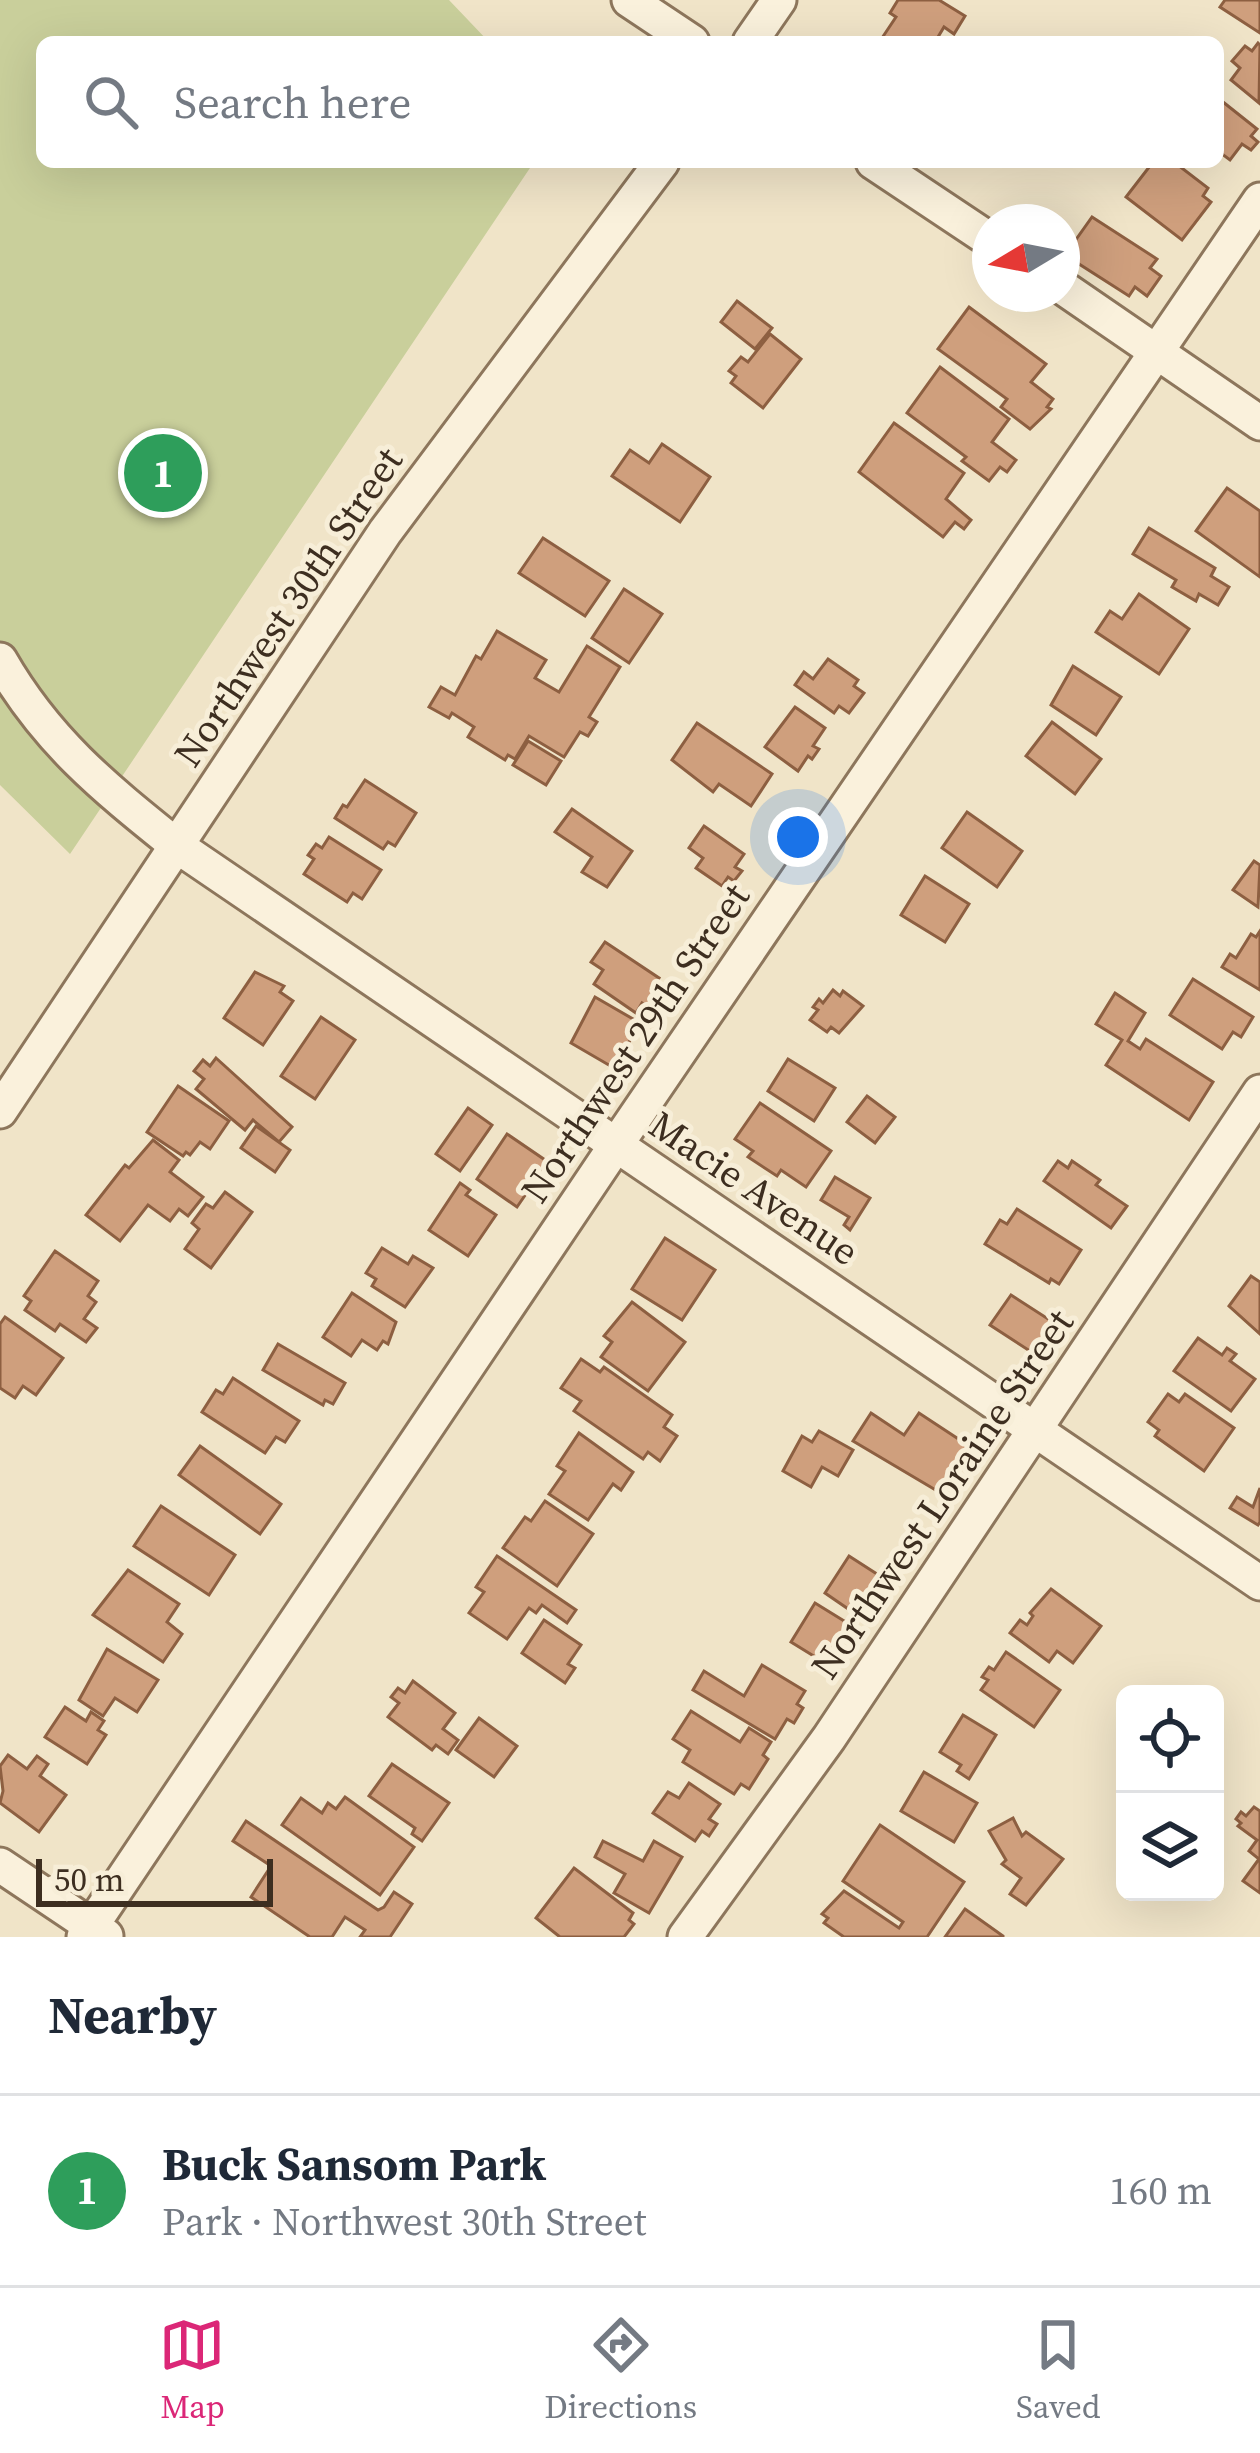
<!DOCTYPE html>
<meta charset="utf-8">
<style>
body{margin:0;font-family:"Source Serif 4",serif;background:#f2f2f3;color:#1f2937}
.controls{position:absolute;right:36px;bottom:36px;display:grid;overflow:hidden;border-radius:18px;box-shadow:0 12px 48px #0002}
.controls button{width:108px;height:108px;display:grid;place-items:center;padding:0;border:0;border-bottom:3px solid #e0e1e3;background:#fff;color:#1f2937;font:60px sans-serif}
.compass{position:absolute;left:972px;top:204px;width:108px;height:108px;border-radius:50%;background:#fff;box-shadow:0 12px 48px #0002;rotate:260deg}
.scale{position:absolute;left:36px;bottom:30px;width:237px;box-sizing:border-box;padding-left:12px;border:6px solid #3d2e20;border-top:0;font-size:33px;line-height:42px;white-space:nowrap;color:#3d2e20;-webkit-text-stroke:9px #f7eed8;paint-order:stroke}
.you{position:absolute;left:798px;top:837px;width:42px;height:42px;margin:-30px;border:9px solid #fff;border-radius:50%;background:#1a73e8;box-shadow:0 0 0 18px #1a73e833}
.badge{display:grid;place-items:center;width:78px;height:78px;border-radius:50%;background:#db2777;color:#fff;font-size:39px;font-weight:700}
.pin{position:absolute;translate:-50% -50%;border:6px solid #fff;box-shadow:0 3px 12px #0006}
.list{margin:0;padding:0;list-style:none}
h2{display:flex;justify-content:space-between;align-items:center;height:156px;margin:0;padding:0 48px;font-size:51px}
h2 small{font-size:39px;font-weight:400;color:#747a83}
.list li{display:grid;grid-template-columns:78px 1fr auto;gap:36px;align-items:center;box-sizing:border-box;height:192px;padding:0 48px;border-top:3px solid #e0e1e3}
.list b{display:block;font-size:45px;white-space:nowrap}
.list p{margin:0;font-size:39px;white-space:nowrap;color:#747a83}
.list em{font-size:39px;font-style:normal;color:#747a83}
.icon{flex:none;width:66px;height:66px;fill:none;stroke:currentColor;stroke-width:2;stroke-linecap:round;stroke-linejoin:round}
.map{position:relative;flex:none;width:1260px;height:1937px;overflow:hidden}
.search{position:absolute;background:#fff;box-shadow:0 12px 48px #0002;left:36px;right:36px;top:36px;height:132px;display:flex;align-items:center;gap:30px;box-sizing:border-box;padding:0 42px;border-radius:18px;color:#747a83;font-size:45px}
.sheet{height:348px;background:#fff}
nav{display:flex;justify-content:space-around;align-items:center;box-sizing:border-box;height:168px;border-top:3px solid #e0e1e3;background:#fff;font-size:33px;color:#747a83}
nav a{display:grid;justify-items:center;gap:6px}
nav .on{color:#db2777}
.map>svg:first-child{display:block}
.green{fill:#c9cf9b}
.building{fill:#cf9f7d;stroke:#8d5f41;stroke-width:3}
.lines{fill:none;stroke-linecap:round;stroke-linejoin:round}
.minor-casing{stroke:#8d765c;stroke-width:39}
.minor{stroke:#faf1dc;stroke-width:33}
.labels{text-anchor:middle;dominant-baseline:central;stroke-width:10;stroke-linejoin:round;paint-order:stroke}
.street-label{font-size:39px;fill:#3d2e20;stroke:#f7eed8}
</style>
<div class="map">
<svg width="1260" height="1937" viewBox="0 0 1260 1937">
<rect width="100%" height="100%" fill="#f0e4c8"/>
<polygon class="green" points="0,0 449,0 489,42 42,42 42,162 534,162 70,854 0,785"/>
<g class="building">
<polygon points="898,0 939,0 965,16 954,34 944,27 935,42 888,42 882,38 896,17 890,13"/>
<polygon points="1225,0 1260,0 1260,33 1220,7"/>
<polygon points="1258,43 1260,45 1259,103 1231,80 1240,68 1232,61 1245,46 1252,51"/>
<polygon points="1218,98 1257,129 1251,136 1258,142 1251,150 1242,144 1230,160 1218,151"/>
<polygon points="1153,162 1174,162 1208,188 1203,196 1211,202 1182,240 1126,197"/>
<polygon points="1092,217 1157,259 1150,268 1161,276 1147,296 1135,287 1129,296 1065,255"/>
<polygon points="737,301 772,328 755,349 721,322"/>
<polygon points="969,307 1046,364 1031,382 1053,399 1047,407 1051,409 1030,429 1001,407 1007,399 938,349"/>
<polygon points="770,334 801,359 763,408 731,383 736,376 729,371 741,357 748,362"/>
<polygon points="940,367 1009,419 992,442 1016,460 1007,472 1000,467 989,481 962,461 966,457 907,413"/>
<polygon points="894,423 964,473 946,499 971,520 964,529 955,522 943,537 859,472"/>
<polygon points="662,444 710,477 680,522 612,476 630,450 649,463"/>
<polygon points="1227,488 1260,511 1260,577 1196,531"/>
<polygon points="1149,528 1215,568 1211,576 1229,587 1218,605 1199,594 1196,601 1172,587 1176,580 1133,554"/>
<polygon points="543,538 609,581 585,616 519,573"/>
<polygon points="624,589 662,614 629,663 592,638"/>
<polygon points="1139,594 1189,629 1159,674 1096,632 1110,611 1122,619"/>
<polygon points="497,631 546,660 535,678 559,692 587,646 620,667 589,717 597,722 588,736 580,732 564,757 529,736 515,759 508,755 505,760 468,737 474,727 452,713 449,718 429,707 441,687 455,695 476,656 481,659"/>
<polygon points="828,659 858,680 854,686 864,693 849,713 839,706 834,713 795,685 804,672 813,679"/>
<polygon points="1073,666 1121,697 1096,735 1051,705"/>
<polygon points="795,707 825,728 813,746 819,749 812,759 808,756 798,771 765,747"/>
<polygon points="1052,722 1101,759 1075,794 1026,756"/>
<polygon points="697,723 772,774 751,806 719,784 713,792 672,760"/>
<polygon points="528,741 561,761 546,785 513,765"/>
<polygon points="365,780 416,813 395,846 388,842 383,849 335,818 343,805 347,807"/>
<polygon points="572,809 632,851 607,887 582,872 592,857 555,832"/>
<polygon points="967,812 1022,851 997,887 942,848"/>
<polygon points="704,826 744,854 735,867 742,871 734,881 728,877 722,886 696,868 703,858 689,848"/>
<polygon points="329,837 381,870 362,899 353,893 347,902 304,874 314,859 308,855 316,844 322,848"/>
<polygon points="1254,861 1260,865 1258,907 1233,890"/>
<polygon points="925,876 969,904 945,942 901,915"/>
<polygon points="1260,931 1260,990 1222,967 1230,954 1236,958 1251,934 1256,937"/>
<polygon points="605,942 659,978 651,989 659,994 649,1008 642,1003 636,1013 594,984 603,970 591,962"/>
<polygon points="255,972 284,986 280,992 293,1001 263,1045 224,1018"/>
<polygon points="1193,979 1253,1017 1241,1037 1233,1032 1222,1049 1170,1015"/>
<polygon points="833,990 840,996 843,991 863,1006 839,1033 831,1027 827,1032 810,1020 818,1010 813,1007 819,999 823,1003"/>
<polygon points="1115,993 1145,1013 1128,1041 1140,1049 1146,1039 1213,1082 1189,1120 1106,1065 1122,1040 1096,1024"/>
<polygon points="595,997 640,1023 614,1068 571,1043"/>
<polygon points="321,1017 355,1040 315,1099 281,1076"/>
<polygon points="216,1058 292,1127 279,1142 253,1120 245,1130 196,1089 204,1079 194,1071 203,1060 210,1066"/>
<polygon points="788,1059 835,1088 814,1121 768,1091"/>
<polygon points="178,1086 229,1121 210,1149 200,1142 190,1155 186,1152 183,1156 147,1132"/>
<polygon points="867,1096 895,1117 875,1143 847,1122"/>
<polygon points="760,1103 831,1151 806,1187 781,1170 777,1176 748,1157 753,1151 735,1139"/>
<polygon points="468,1108 492,1125 460,1171 436,1154"/>
<polygon points="256,1126 290,1150 275,1172 241,1148"/>
<polygon points="507,1134 548,1162 517,1207 477,1179"/>
<polygon points="153,1140 179,1160 170,1172 203,1197 188,1216 179,1209 170,1221 148,1205 120,1241 86,1215 125,1165 129,1168"/>
<polygon points="1058,1161 1068,1168 1072,1161 1100,1180 1096,1185 1127,1206 1111,1228 1044,1181"/>
<polygon points="835,1177 870,1198 850,1230 844,1225 849,1217 821,1200"/>
<polygon points="460,1183 470,1190 466,1195 496,1215 468,1256 429,1230"/>
<polygon points="225,1192 252,1212 211,1268 185,1249 199,1229 192,1223 206,1204 213,1208"/>
<polygon points="1017,1209 1081,1250 1059,1284 1051,1279 1049,1283 985,1244 1000,1220 1007,1224"/>
<polygon points="665,1238 715,1270 682,1320 632,1289"/>
<polygon points="382,1248 408,1264 413,1256 433,1268 405,1307 372,1286 376,1279 366,1273"/>
<polygon points="55,1251 98,1281 88,1296 96,1302 84,1319 97,1328 86,1342 60,1324 55,1331 25,1310 31,1301 24,1296"/>
<polygon points="1251,1276 1260,1282 1260,1334 1229,1306"/>
<polygon points="352,1293 396,1322 388,1344 383,1341 377,1350 362,1340 351,1356 323,1337"/>
<polygon points="1011,1295 1056,1324 1033,1353 990,1325"/>
<polygon points="632,1302 685,1342 648,1391 601,1357 612,1342 604,1336"/>
<polygon points="5,1317 63,1358 36,1395 23,1386 15,1398 0,1388 0,1324"/>
<polygon points="1198,1338 1222,1355 1227,1348 1236,1354 1230,1361 1255,1379 1231,1411 1174,1371"/>
<polygon points="278,1344 345,1383 333,1404 325,1400 323,1405 263,1370"/>
<polygon points="581,1359 600,1372 604,1367 672,1415 664,1427 677,1436 660,1461 648,1452 643,1459 574,1411 581,1401 561,1388"/>
<polygon points="233,1378 299,1421 285,1442 276,1437 265,1453 202,1412 216,1390 223,1394"/>
<polygon points="1168,1394 1179,1402 1185,1394 1234,1428 1204,1471 1155,1436 1159,1430 1148,1422"/>
<polygon points="871,1413 904,1435 919,1413 969,1446 939,1492 853,1441"/>
<polygon points="819,1431 853,1450 838,1476 822,1467 811,1487 783,1471 802,1436 812,1442"/>
<polygon points="579,1433 633,1472 621,1490 613,1484 588,1520 549,1494 565,1471 557,1466"/>
<polygon points="200,1446 281,1504 260,1534 179,1475"/>
<polygon points="1260,1488 1260,1522 1258,1525 1230,1508 1237,1497 1253,1507"/>
<polygon points="545,1501 593,1534 557,1586 503,1548 525,1517 531,1521"/>
<polygon points="161,1506 235,1555 209,1595 134,1546"/>
<polygon points="497,1556 576,1610 567,1623 542,1605 536,1613 529,1608 507,1639 469,1613 484,1592 476,1587"/>
<polygon points="849,1556 880,1576 866,1598 871,1601 857,1615 825,1593"/>
<polygon points="128,1570 179,1604 167,1622 182,1634 163,1662 93,1615"/>
<polygon points="1051,1589 1101,1626 1073,1663 1057,1651 1049,1662 1010,1633 1020,1620 1027,1625 1033,1616 1030,1613"/>
<polygon points="815,1603 849,1624 825,1663 791,1642"/>
<polygon points="544,1620 581,1645 568,1664 575,1668 565,1683 522,1653"/>
<polygon points="107,1649 158,1680 137,1712 115,1698 103,1716 79,1700"/>
<polygon points="1006,1652 1060,1690 1034,1727 981,1690 988,1680 982,1677 989,1667 994,1670"/>
<polygon points="762,1665 805,1691 797,1704 803,1708 794,1723 787,1719 775,1739 693,1690 704,1671 744,1696"/>
<polygon points="413,1681 455,1713 443,1729 458,1740 448,1754 436,1745 432,1750 388,1717 399,1703 391,1697 398,1688 405,1693"/>
<polygon points="65,1707 86,1721 91,1712 104,1721 98,1730 106,1735 87,1764 45,1737"/>
<polygon points="691,1711 740,1742 749,1728 771,1742 763,1755 768,1759 749,1789 741,1784 734,1794 683,1762 690,1750 673,1739"/>
<polygon points="963,1715 996,1735 969,1779 957,1771 961,1765 940,1752"/>
<polygon points="479,1718 517,1746 494,1777 456,1750"/>
<polygon points="8,1755 27,1769 37,1756 48,1764 40,1776 66,1795 39,1832 0,1803 3,1791 0,1766"/>
<polygon points="392,1764 449,1803 422,1841 412,1834 415,1828 369,1796"/>
<polygon points="924,1772 977,1803 954,1842 901,1811"/>
<polygon points="689,1783 720,1804 709,1819 717,1824 709,1836 702,1831 695,1841 653,1813 668,1792 679,1798"/>
<polygon points="345,1797 414,1847 380,1895 282,1825 301,1798 322,1813 328,1803 336,1809"/>
<polygon points="1254,1807 1260,1811 1260,1893 1243,1881 1259,1859 1249,1851 1257,1840 1238,1826 1241,1823 1236,1819 1241,1812 1246,1816"/>
<polygon points="1013,1818 1022,1836 1026,1832 1063,1859 1026,1905 1010,1894 1021,1878 1002,1864 1006,1860 989,1831"/>
<polygon points="246,1821 378,1910 384,1907 394,1892 412,1904 390,1937 360,1937 365,1930 345,1917 332,1937 310,1937 251,1897 271,1866 233,1841"/>
<polygon points="880,1825 964,1882 927,1937 844,1937 824,1923 828,1918 822,1914 844,1891 899,1928 903,1922 843,1881"/>
<polygon points="603,1841 643,1861 654,1841 682,1857 649,1913 614,1893 625,1874 595,1857"/>
<polygon points="574,1868 633,1913 629,1920 634,1924 624,1937 560,1937 536,1918"/>
<polygon points="965,1909 1003,1936 1003,1937 945,1937"/>
</g>
<g class="lines">
<defs>
<g id="minor">
<polyline points="629,0 692,42"/>
<polyline points="750,42 779,0"/>
<polyline points="873,162 990,240"/>
<polyline points="1062,287 1260,423"/>
<path d="M 0,660 C 47,742 105,788 177,846 L 1260,1583"/>
<polyline points="0,1111 385,532 662,162"/>
<polyline points="0,1865 106,1936"/>
<polyline points="84,1937 616,1145 1260,200"/>
<polyline points="685,1937 829,1738 1260,1092"/>
</g>
</defs>
<use href="#minor" class="minor-casing"/>
<use href="#minor" class="minor"/>
</g>
<g class="labels">
<g class="street-label">
<text transform="translate(288 607) rotate(-56)">Northwest 30th Street</text>
<text transform="translate(635 1043) rotate(-56)">Northwest 29th Street</text>
<text transform="translate(754 1188) rotate(34)">Macie Avenue</text>
<text transform="translate(942 1494) rotate(-56)">Northwest Loraine Street</text>
</g>
</g>
</svg>
<div class="controls">
<button><svg class="icon" aria-label="locate" viewBox="0 0 24 24"><circle cx="12" cy="12" r="6"/><path d="M12 2v4M12 18v4M2 12h4M18 12h4"/></svg></button>
<button><svg class="icon" aria-label="layers" viewBox="0 0 24 24"><path d="M12 4l9 5-9 5-9-5zM3 14l9 5 9-5"/></svg></button>
</div>
<svg class="compass" viewBox="-18 -18 36 36"><path d="M0-13l5 13h-10z" fill="#e53935"/><path d="M0 13l5-13h-10z" fill="#747a83"/></svg>
<div class="scale">50 m</div>
<div class="you"></div>
<div class="pin badge" style="left:163px;top:473px;background:#2e9e5b">1</div>
<div class="search"><svg class="icon" aria-label="search" viewBox="0 0 24 24"><circle cx="10" cy="10" r="6"/><path d="M15 15l6 6"/></svg>Search here</div>
</div>
<section class="sheet">
<h2>Nearby<small></small></h2>
<ul class="list">
<li><span class="badge" style="background:#2e9e5b">1</span><div><b>Buck Sansom Park</b><p>Park · Northwest 30th Street</p></div><em>160 m</em></li>
</ul>
</section>
<nav>
<a class="on"><svg class="icon" aria-label="map" viewBox="0 0 24 24"><path d="M3 6l6-2 6 2 6-2v14l-6 2-6-2-6 2zM9 4v14M15 6v14"/></svg>Map</a>
<a><svg class="icon" aria-label="directions" viewBox="0 0 24 24"><path d="M12 3l9 9-9 9-9-9zM9 14v-3h6M13 9l2 2-2 2"/></svg>Directions</a>
<a><svg class="icon" aria-label="saved" viewBox="0 0 24 24"><path d="M7 4h10v16l-5-4-5 4z"/></svg>Saved</a>
</nav>
